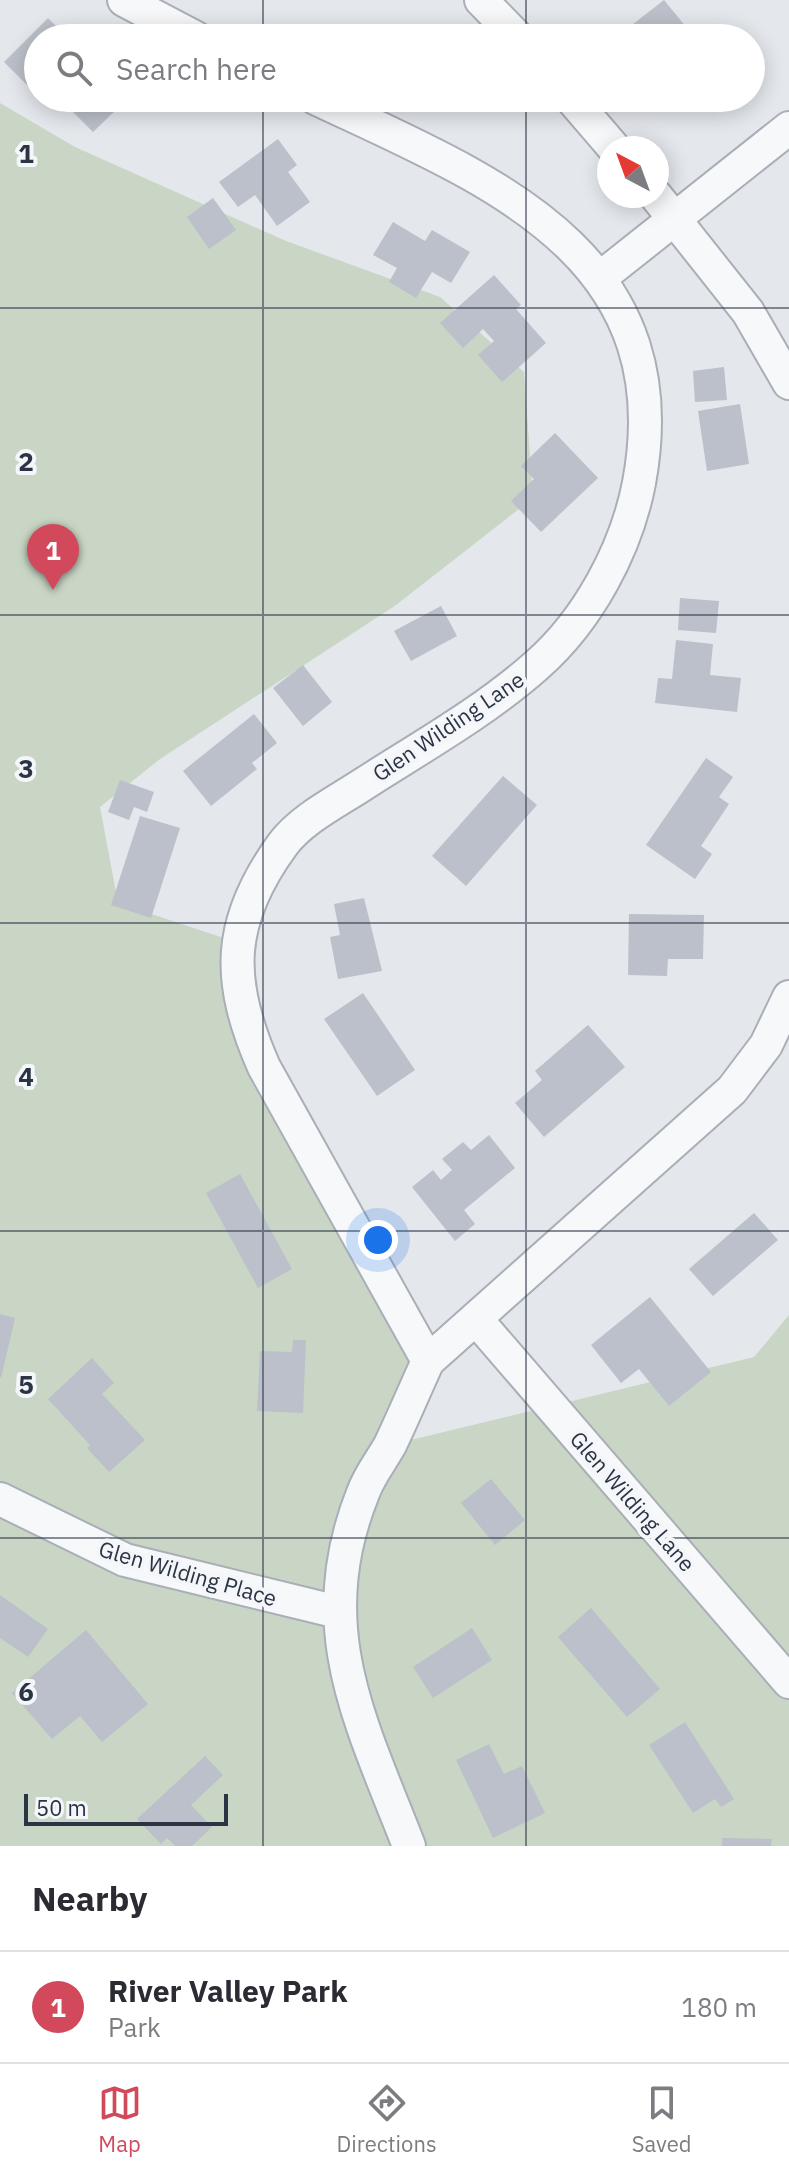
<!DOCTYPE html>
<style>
body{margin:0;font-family:"IBM Plex Sans",sans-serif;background:#f2f2f3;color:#2b2b33}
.compass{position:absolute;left:597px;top:136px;width:72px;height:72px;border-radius:50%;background:#fff;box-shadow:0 4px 20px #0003;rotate:319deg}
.scale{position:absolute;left:24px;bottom:20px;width:204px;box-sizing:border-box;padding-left:8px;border:4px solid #2b3445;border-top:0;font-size:22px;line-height:28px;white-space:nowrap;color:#2b3445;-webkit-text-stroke:6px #f4f6f9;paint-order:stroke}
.you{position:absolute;left:378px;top:1240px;width:28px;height:28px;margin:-20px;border:6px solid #fff;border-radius:50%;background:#1a73e8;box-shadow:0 0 0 12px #1a73e833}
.badge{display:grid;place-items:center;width:52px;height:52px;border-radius:50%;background:#d1495b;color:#fff;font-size:26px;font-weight:700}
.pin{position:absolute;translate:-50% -66px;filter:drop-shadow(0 2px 4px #0008)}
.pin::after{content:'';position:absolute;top:42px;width:28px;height:24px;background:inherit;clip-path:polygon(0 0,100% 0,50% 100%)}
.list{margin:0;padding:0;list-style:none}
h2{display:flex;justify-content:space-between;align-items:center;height:104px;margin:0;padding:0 32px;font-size:34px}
h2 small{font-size:26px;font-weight:400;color:#7c7c81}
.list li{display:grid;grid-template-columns:52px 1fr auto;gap:24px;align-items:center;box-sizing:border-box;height:112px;padding:0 32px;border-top:2px solid #e1e1e2}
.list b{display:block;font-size:30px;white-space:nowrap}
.list p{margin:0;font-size:26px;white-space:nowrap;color:#7c7c81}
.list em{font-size:26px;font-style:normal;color:#7c7c81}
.icon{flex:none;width:44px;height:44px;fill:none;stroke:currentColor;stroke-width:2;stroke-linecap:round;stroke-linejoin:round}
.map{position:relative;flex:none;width:789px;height:1846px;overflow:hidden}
.search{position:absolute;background:#fff;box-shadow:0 4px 20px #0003;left:24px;right:24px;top:24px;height:88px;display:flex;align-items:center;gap:20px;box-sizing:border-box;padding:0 28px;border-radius:44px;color:#7c7c81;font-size:30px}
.sheet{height:216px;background:#fff}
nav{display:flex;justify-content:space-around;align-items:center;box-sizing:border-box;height:112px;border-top:2px solid #e1e1e2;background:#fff;font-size:22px;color:#7c7c81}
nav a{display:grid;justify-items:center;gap:4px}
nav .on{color:#d1495b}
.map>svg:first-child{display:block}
.green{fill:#c9d6c5}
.building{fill:#bbc0ca}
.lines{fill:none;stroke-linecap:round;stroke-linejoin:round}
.street-casing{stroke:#a9aeb7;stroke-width:36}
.street{stroke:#f7f8fa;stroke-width:32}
.grid{fill:none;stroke:#2b3445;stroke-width:2;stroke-opacity:0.55}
.labels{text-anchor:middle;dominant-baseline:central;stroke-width:8;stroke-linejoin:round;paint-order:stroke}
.street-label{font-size:22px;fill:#2b3445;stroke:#f4f6f9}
.grid-label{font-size:26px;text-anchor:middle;font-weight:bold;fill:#2b3445;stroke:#f4f6f9;stroke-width:8;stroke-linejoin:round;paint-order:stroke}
</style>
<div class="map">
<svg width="789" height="1846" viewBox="0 0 789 1846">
<rect width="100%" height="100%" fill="#e4e7ec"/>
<polygon class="green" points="0,103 75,147 286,241 440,297 524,372 533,498 396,605 160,759 100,807 118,903 239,943 300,1132 428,1361 390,1445 754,1357 789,1315 789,1846 0,1846"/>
<g class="building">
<polygon points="664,0 695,38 637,38 628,28"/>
<polygon points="48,18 68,38 38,38 38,80 30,88 4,62"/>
<polygon points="59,98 110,98 119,107 93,132"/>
<polygon points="278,139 297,165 288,172 310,202 277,226 255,195 238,207 219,182"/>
<polygon points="213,198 236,230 209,249 187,217"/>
<polygon points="393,222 425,241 432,230 470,252 451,283 432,272 416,298 389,282 397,268 373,255"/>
<polygon points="494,275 521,305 516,309 546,343 502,382 478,355 494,341 483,329 463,348 440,323"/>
<polygon points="724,367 727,400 695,402 693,371"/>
<polygon points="740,404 749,464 707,471 698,411"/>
<polygon points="555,433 598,478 541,532 511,501 534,479 521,466"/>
<polygon points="680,598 719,601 716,633 678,630"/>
<polygon points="441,606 457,636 411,661 394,631"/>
<polygon points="676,640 713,644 710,675 741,678 737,712 655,703 658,678 672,679"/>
<polygon points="303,665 332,702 303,726 273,688"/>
<polygon points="254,714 277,743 252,763 257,769 211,806 183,771"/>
<polygon points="706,758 733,777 719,797 729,804 701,846 712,854 695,879 646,845"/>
<polygon points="503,776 537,805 466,886 432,856"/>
<polygon points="120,780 154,792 147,812 134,807 129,820 108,812"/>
<polygon points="140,816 180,828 151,918 111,905"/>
<polygon points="364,898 382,971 338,979 330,937 340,935 334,904"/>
<polygon points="629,914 704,915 703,959 668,959 667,976 628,975"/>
<polygon points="363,993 415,1070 377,1096 324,1019"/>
<polygon points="588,1025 625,1067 544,1137 515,1103 542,1080 535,1071"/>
<polygon points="489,1135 515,1168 464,1210 475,1224 455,1241 412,1187 433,1170 441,1180 452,1170 442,1159 463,1142 471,1150"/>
<polygon points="240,1174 292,1269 258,1288 206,1193"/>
<polygon points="754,1213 778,1240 713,1296 689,1269"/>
<polygon points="650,1297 711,1372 669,1406 639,1369 621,1383 591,1345"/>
<polygon points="0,1314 15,1318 1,1378 0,1377"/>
<polygon points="293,1340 306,1340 303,1413 257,1411 260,1351 292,1352"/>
<polygon points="92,1358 114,1383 102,1394 145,1440 109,1472 87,1448 90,1445 48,1399"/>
<polygon points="491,1479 525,1520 495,1545 461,1503"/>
<polygon points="0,1595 48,1629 28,1657 0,1638"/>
<polygon points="591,1608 660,1689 627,1717 558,1637"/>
<polygon points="472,1628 492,1660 433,1698 413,1667"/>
<polygon points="86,1630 148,1704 102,1742 80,1716 52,1739 12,1693"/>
<polygon points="685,1722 734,1799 721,1807 715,1799 693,1813 649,1745"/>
<polygon points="489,1744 504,1774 522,1766 545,1813 493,1838 456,1760"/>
<polygon points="205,1756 223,1775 191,1805 212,1827 192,1846 175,1846 167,1838 161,1844 137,1819"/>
<polygon points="722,1838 772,1839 771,1846 722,1846"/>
</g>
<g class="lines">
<defs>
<g id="street">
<polyline points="124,0 196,38"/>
<polyline points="481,0 518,38"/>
<path d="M 315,98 C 487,179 682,252 639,483 C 626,550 588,620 537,665 C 484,712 421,747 362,785 C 336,802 302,819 283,844 C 226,922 226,981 264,1067 L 428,1361 C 415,1389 403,1418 390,1445 C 381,1461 369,1476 363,1493 C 309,1628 361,1722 409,1846"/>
<polyline points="571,98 614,148"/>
<polyline points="656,196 748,312 789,383"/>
<polyline points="600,278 789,128"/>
<polyline points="476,1319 789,1682"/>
<polyline points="428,1361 732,1090 766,1045 789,997"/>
<polyline points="0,1499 125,1560 338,1612"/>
</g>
</defs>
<use href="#street" class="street-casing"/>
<use href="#street" class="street"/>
</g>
<path class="grid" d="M 263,0 L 263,38M 526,0 L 526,38M 263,98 L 263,1846M 526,98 L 526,1846M 0,308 L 789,308M 0,615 L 789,615M 0,923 L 789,923M 0,1231 L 789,1231M 0,1538 L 789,1538"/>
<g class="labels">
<g class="street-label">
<text transform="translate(448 726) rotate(-34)">Glen Wilding Lane</text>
<text transform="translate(633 1501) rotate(49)">Glen Wilding Lane</text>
<text transform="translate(188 1573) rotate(16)">Glen Wilding Place</text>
</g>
</g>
<g class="grid-label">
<text x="26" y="163">1</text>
<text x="26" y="471">2</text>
<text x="26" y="778">3</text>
<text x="26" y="1086">4</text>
<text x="26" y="1394">5</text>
<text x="26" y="1701">6</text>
</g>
</svg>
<svg class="compass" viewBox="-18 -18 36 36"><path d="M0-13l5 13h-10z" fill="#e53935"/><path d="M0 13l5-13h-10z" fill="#7c7c81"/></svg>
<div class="scale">50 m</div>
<div class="you"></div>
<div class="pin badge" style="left:53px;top:590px">1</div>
<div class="search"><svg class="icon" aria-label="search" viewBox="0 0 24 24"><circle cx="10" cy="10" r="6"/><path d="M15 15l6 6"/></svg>Search here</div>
</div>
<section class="sheet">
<h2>Nearby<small></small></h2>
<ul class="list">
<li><span class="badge">1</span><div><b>River Valley Park</b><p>Park</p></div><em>180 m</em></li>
</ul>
</section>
<nav>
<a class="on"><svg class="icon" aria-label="map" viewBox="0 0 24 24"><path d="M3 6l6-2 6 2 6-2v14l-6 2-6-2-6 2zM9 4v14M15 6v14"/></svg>Map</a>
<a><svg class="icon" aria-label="directions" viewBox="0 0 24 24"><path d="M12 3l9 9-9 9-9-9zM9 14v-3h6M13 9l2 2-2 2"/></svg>Directions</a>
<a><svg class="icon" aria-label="saved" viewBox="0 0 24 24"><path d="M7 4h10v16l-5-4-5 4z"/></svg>Saved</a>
</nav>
